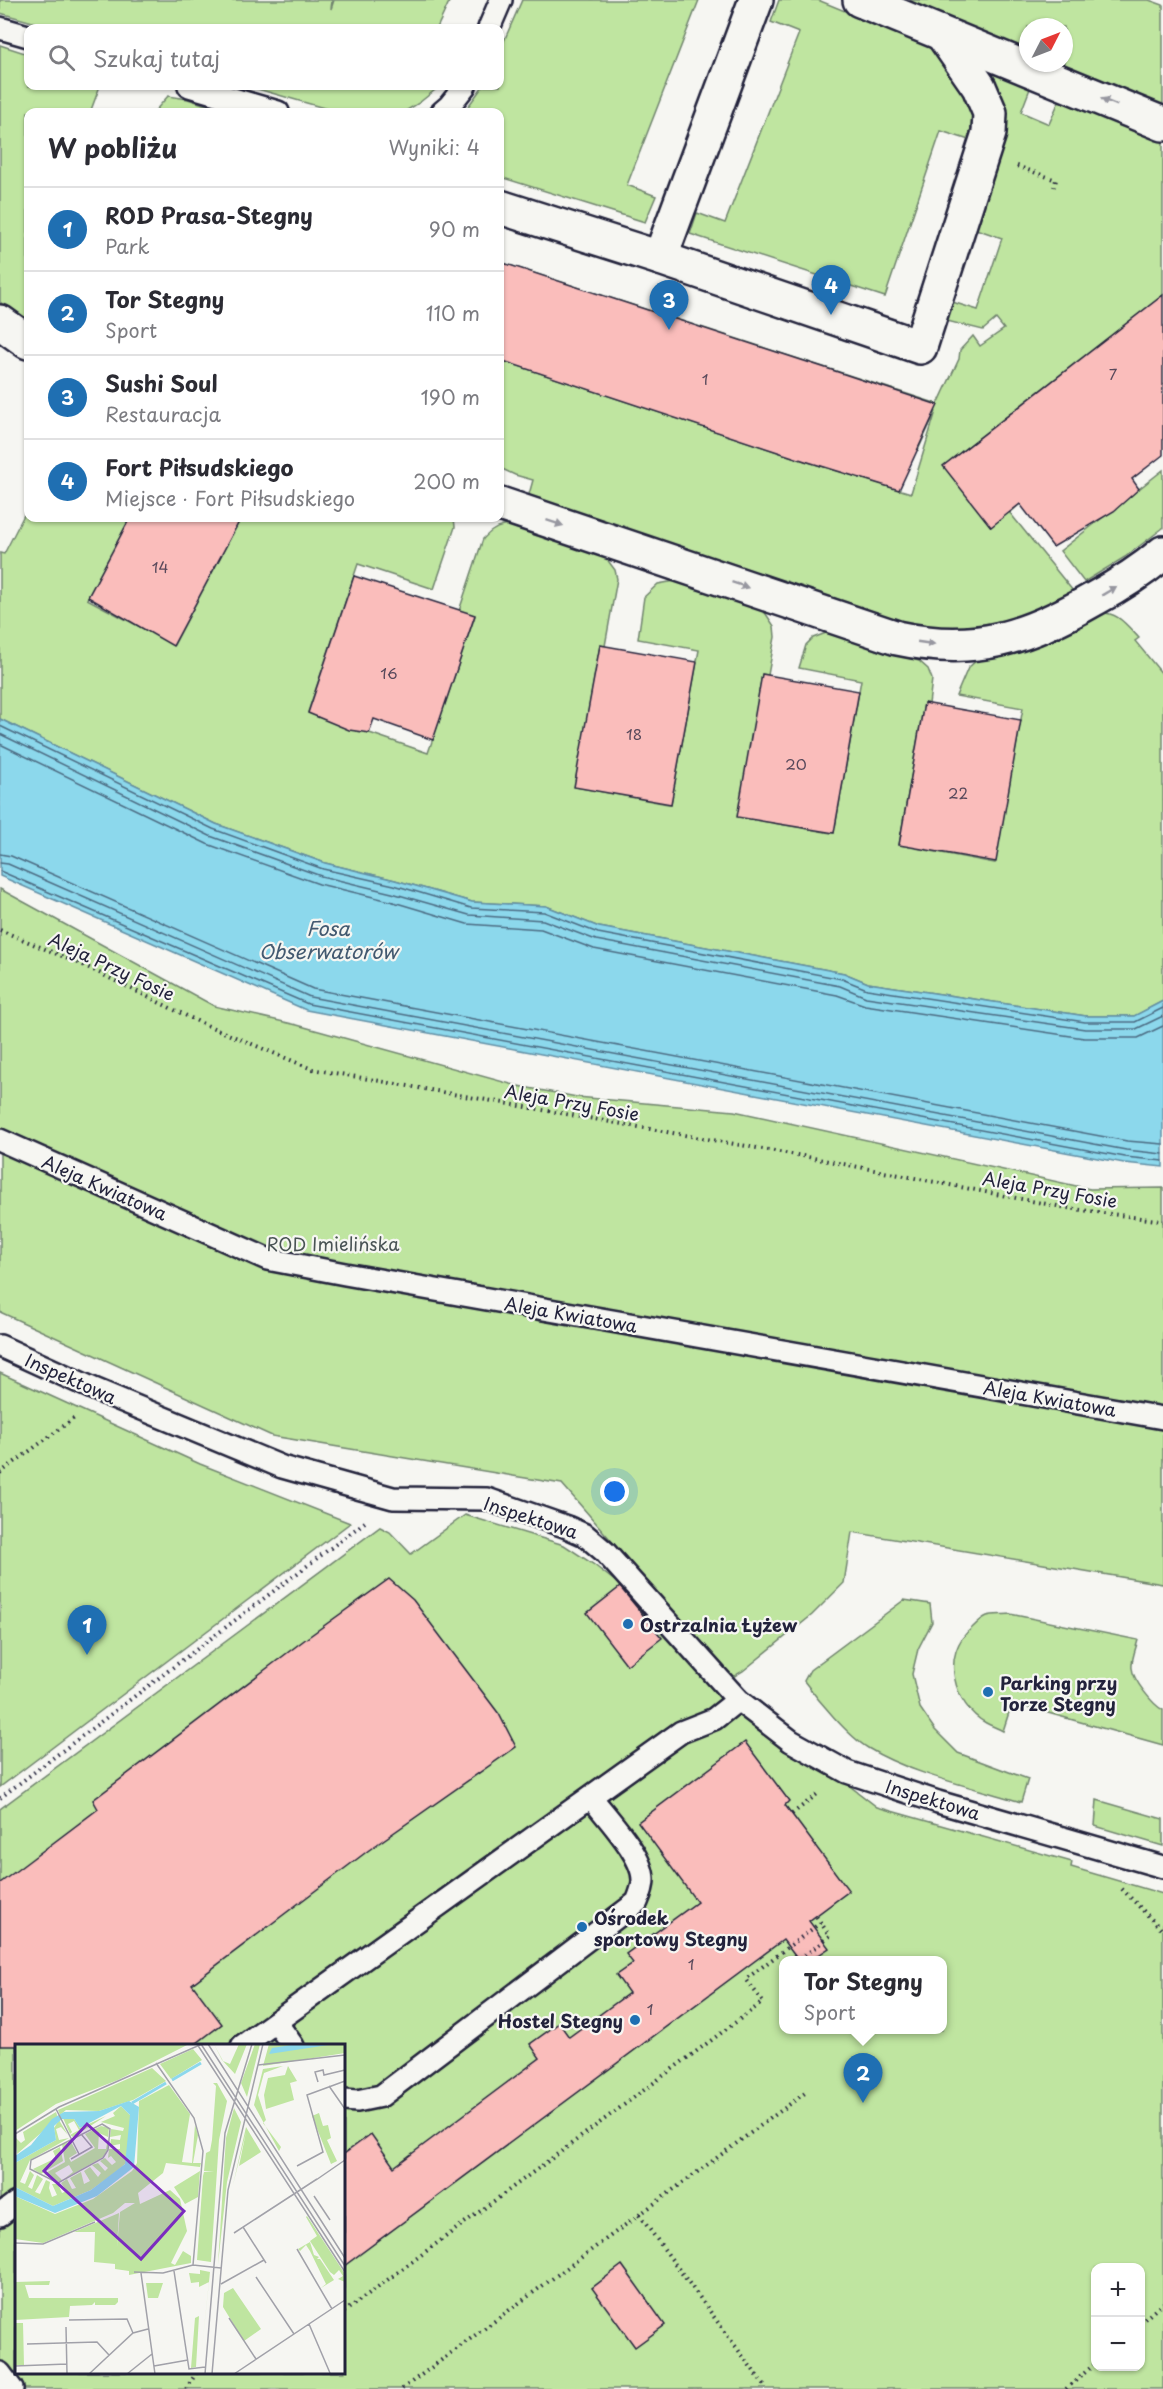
<!DOCTYPE html>
<html lang="pl">
<meta charset="utf-8">
<style>
body{margin:0;font-family:"Playpen Sans",sans-serif;background:#f2f2f3;color:#2b2b33}
.controls{position:absolute;right:18px;bottom:18px;display:grid;overflow:hidden;border-radius:12px;box-shadow:0 2px 4px #0004}
.controls button{width:54px;height:54px;display:grid;place-items:center;padding:0;border:0;border-bottom:2px solid #e1e1e2;background:#fff;color:#2b2b33;font:30px sans-serif}
.compass{position:absolute;left:1019px;top:18px;width:54px;height:54px;border-radius:50%;background:#fff;box-shadow:0 2px 4px #0004;rotate:48deg}
.you{position:absolute;left:615px;top:1492px;width:21px;height:21px;margin:-15px;border:4px solid #fff;border-radius:50%;background:#1a73e8;box-shadow:0 0 0 9px #1a73e833}
.badge{display:grid;place-items:center;width:39px;height:39px;border-radius:50%;background:#1f6fb2;color:#fff;font-size:20px;font-weight:700}
.pin{position:absolute;translate:-50% -50px;filter:drop-shadow(0 2px 3px #0008)}
.pin::after{content:'';position:absolute;top:32px;width:21px;height:18px;background:inherit;clip-path:polygon(0 0,100% 0,50% 100%)}
.popup{position:absolute;left:779px;top:1956px;width:168px;height:78px;box-sizing:border-box;display:grid;place-content:center;border-radius:12px;background:#fff;filter:drop-shadow(0 2px 4px #0005);font-size:20px;white-space:nowrap;color:#7c7c81}
.popup b{font-size:22px;color:#2b2b33}
.popup::after{content:'';position:absolute;left:50%;top:100%;margin-left:-12px;border:12px solid transparent;border-top-color:#fff}
.list{margin:0;padding:0;list-style:none}
h2{display:flex;justify-content:space-between;align-items:center;height:78px;margin:0;padding:0 24px;font-size:26px}
h2 small{font-size:20px;font-weight:400;color:#7c7c81}
.list li{display:grid;grid-template-columns:39px 1fr auto;gap:18px;align-items:center;box-sizing:border-box;height:84px;padding:0 24px;border-top:2px solid #e1e1e2}
.list b{display:block;font-size:22px;white-space:nowrap}
.list p{margin:0;font-size:20px;white-space:nowrap;color:#7c7c81}
.list em{font-size:20px;font-style:normal;color:#7c7c81}
.icon{flex:none;width:33px;height:33px;fill:none;stroke:currentColor;stroke-width:2;stroke-linecap:round;stroke-linejoin:round}
.map{position:relative;flex:none;width:1163px;height:2389px;overflow:hidden}
.search{position:absolute;background:#fff;box-shadow:0 2px 4px #0004;left:24px;top:24px;width:480px;height:66px;display:flex;align-items:center;gap:15px;box-sizing:border-box;padding:0 21px;border-radius:12px;color:#7c7c81;font-size:22px}
.panel{position:absolute;background:#fff;box-shadow:0 2px 4px #0004;left:24px;top:108px;width:480px;height:414px;border-radius:12px}
.map>svg:first-child{display:block}
.green{fill:#bfe5a0;stroke:#70846e;stroke-width:1.5;fill-rule:evenodd}
.water{fill:#8cd8ec;stroke:#628fa5;stroke-width:1.5}
.lines{fill:none;stroke-linecap:round;stroke-linejoin:round}
.shore{stroke:#4c6b82;stroke-width:1.5}
.building{fill:#fabdbb;stroke:#22223b;stroke-width:1.5}
.service-casing{stroke:#22223b;stroke-width:26}
.minor-casing{stroke:#22223b;stroke-width:38}
.path{stroke:#22223b;stroke-width:4;stroke-dasharray:1.5 4.5;stroke-linecap:butt}
.service{stroke:#f6f6f2;stroke-width:21}
.minor{stroke:#f6f6f2;stroke-width:33}
.oneway{fill:#9797a0}
.poi-dot{fill:#1f6fb2;stroke:#f6f6f2;stroke-width:2}
.labels{text-anchor:middle;dominant-baseline:central;stroke-width:4.5;stroke-linejoin:round;paint-order:stroke}
.number-label{font-size:15px;fill:#58495b}
.street-label{font-size:18px;fill:#22223b;stroke:#f6f6f2}
.park-label{font-size:18px;fill:#495354;stroke:#f6f6f2}
.poi-label{font-size:18px;font-weight:bold;fill:#22223b;stroke:#f6f6f2;text-anchor:start}
.water-label{font-size:20px;font-style:italic;fill:#425970;stroke:#f6f6f2}
.inset-river{fill:none;stroke:#8cd8ec;stroke-width:3}
.inset-road{fill:none;stroke:#a1a1a9;stroke-width:1.5}
.view{fill:#7b2cbf;fill-opacity:0.15;stroke:#7b2cbf;stroke-width:3}
.inset-edge{fill:none;stroke:#22223b;stroke-width:3}
</style>
<div class="map">
<svg width="1163" height="2389" viewBox="0 0 1163 2389">
<rect width="100%" height="100%" fill="#f6f6f2"/>
<filter id="ink" filterUnits="userSpaceOnUse"><feTurbulence type="fractalNoise" baseFrequency=".0167" numOctaves="2"/><feDisplacementMap in="SourceGraphic" scale="12" xChannelSelector="R" yChannelSelector="G"/><feConvolveMatrix kernelMatrix="1 2 1 2 8 2 1 2 1" color-interpolation-filters="sRGB"/></filter>
<g filter="url(#ink)">
<g class="green">
<polygon points="0,0 332,0 331,9 334,0 450,0 437,28 54,28 0,13"/>
<polygon points="522,0 699,0 627,185 656,196 645,222 500,177 500,112 464,112 483,86 500,86 500,50"/>
<polygon points="779,0 818,0 928,45 967,96 973,114 969,140 941,131 885,297 690,234 697,213 725,223 799,33 771,22"/>
<polygon points="897,0 1149,0 1163,5 1163,107 1054,63 1064,63 1064,27 1028,27 1028,53"/>
<polygon points="0,45 28,54 28,86 100,86 91,110 99,112 28,112 28,325 0,302"/>
<path d="M 980,66 L 1031,86 L 1021,112 L 1049,124 L 1060,99 L 1163,140 L 1163,295 L 962,451 L 1002,482 L 1020,504 L 1010,513 L 1073,591 C 1057,599 1040,610 1023,616 C 986,629 946,629 908,625 L 528,498 L 533,480 L 515,475 L 500,468 L 500,360 L 805,461 L 911,493 L 936,411 L 918,450 L 500,315 L 500,262 L 938,404 L 959,359 L 960,350 L 973,336 L 980,346 L 1004,329 L 996,319 L 983,330 L 943,320 L 949,301 L 978,310 L 1002,238 L 973,228 Z"/>
<polygon points="247,86 440,86 419,103 404,112 338,112"/>
<polygon points="168,96 188,99 227,112 154,112"/>
<polygon points="1163,470 1163,528 1125,557 1084,582 1060,551"/>
<path d="M 28,507 L 28,518 L 130,518 L 87,599 L 174,645 L 241,518 L 454,518 L 455,527 L 434,589 L 358,564 L 308,712 L 428,753 L 475,616 L 459,611 L 483,539 C 489,533 494,528 503,526 C 525,523 583,550 606,558 L 615,570 L 617,579 L 605,646 L 600,645 L 575,787 L 668,804 L 671,804 L 699,650 L 638,639 L 644,597 L 658,584 L 675,581 L 764,611 L 774,626 L 775,637 L 768,675 L 762,674 L 740,817 L 831,833 L 834,833 L 861,680 L 799,668 L 806,645 L 813,638 L 826,633 L 919,661 L 928,669 L 932,679 L 929,704 L 924,703 L 899,845 L 995,863 L 1023,708 L 956,696 L 968,668 L 977,660 L 1097,613 C 1117,611 1125,623 1139,638 L 1135,641 L 1163,675 L 1163,1001 L 1135,1016 L 1086,1016 L 868,983 L 844,973 L 599,927 L 546,906 L 472,902 L 395,880 L 325,863 L 216,824 L 0,719 L 0,553 L 4,554 Z"/>
<polygon points="0,889 214,1006 297,1025 518,1086 577,1097 734,1111 1090,1189 1163,1188 1163,1584 852,1532 844,1583 812,1615 743,1671 731,1678 562,1484 272,1436 0,1312"/>
<polygon points="0,1373 200,1464 350,1523 0,1787"/>
<path d="M 465,1515 L 564,1545 L 593,1564 L 621,1586 L 738,1700 L 877,1807 L 1072,1862 L 1071,1867 L 1163,1894 L 1163,2389 L 0,2389 L 0,1809 L 380,1527 L 390,1532 L 411,1554 ZM 784,1960 L 942,1960 L 942,2030 L 784,2030 ZM 16,2046 L 344,2046 L 344,2372 L 16,2372 ZM 1096,2268 L 1140,2268 L 1140,2366 L 1096,2366 Z"/>
<path d="M 904,1600 L 930,1604 L 932,1622 L 918,1649 L 912,1674 L 920,1708 L 935,1730 L 958,1753 L 1028,1779 L 1021,1802 C 973,1787 910,1774 868,1748 C 848,1736 819,1701 804,1681 L 810,1670 Z"/>
<path d="M 1010,1614 L 1138,1640 C 1136,1648 1131,1660 1132,1668 C 1133,1680 1153,1705 1163,1710 L 1163,1745 L 1012,1703 L 1003,1731 C 998,1728 991,1726 986,1723 C 953,1705 940,1653 972,1628 C 976,1624 982,1618 987,1616 C 993,1614 1003,1615 1010,1614 Z"/>
<polygon points="1097,1800 1163,1819 1163,1846 1095,1826"/>
</g>
<polygon class="water" points="0,719 216,824 325,863 395,880 472,902 546,906 599,927 844,973 868,983 1086,1016 1134,1016 1163,1001 1163,1167 1124,1163 306,1010 0,876"/>
<g class="lines">
<g class="shore">
<polyline points="0,726 213,829 323,869 394,885 471,908 544,912 598,933 842,979 867,989 1085,1022 1135,1022 1163,1008"/>
<polyline points="0,734 210,836 321,876 392,893 469,915 543,920 596,940 840,986 866,997 1085,1029 1136,1029 1163,1016"/>
<polyline points="0,744 207,844 319,884 390,901 467,924 541,929 594,949 837,995 865,1005 1084,1038 1138,1038 1163,1026"/>
<polyline points="0,854 11,856 313,989 1127,1141 1163,1144"/>
<polyline points="0,863 8,864 310,997 1126,1150 1163,1154"/>
<polyline points="0,871 308,1004 1125,1157 1163,1161"/>
</g>
</g>
<g class="building">
<polygon points="500,262 835,371 938,405 899,490 805,461 500,360"/>
<polygon points="1163,295 1163,455 1132,479 1139,489 1114,511 1053,547 1020,504 991,527 943,466"/>
<polygon points="130,518 241,518 173,646 88,597"/>
<polygon points="354,576 475,615 433,740 374,719 369,733 349,730 308,713"/>
<polygon points="600,645 697,662 671,804 574,787"/>
<polygon points="762,674 859,691 834,833 737,817"/>
<polygon points="924,703 1021,720 996,862 899,845"/>
<polygon points="389,1579 413,1600 499,1714 516,1747 369,1850 192,1984 222,2024 193,2046 0,2046 0,1883 98,1809 93,1800 307,1638"/>
<polygon points="620,1587 662,1638 627,1665 587,1613"/>
<polygon points="745,1742 789,1801 785,1805 849,1891 809,1921 829,1948 811,1960 798,1960 783,1940 344,2266 344,2154 371,2134 394,2167 540,2058 530,2044 559,2023 569,2037 629,1993 616,1975 633,1963 626,1954 697,1902 638,1822"/>
<polygon points="622,2265 665,2325 635,2347 592,2288"/>
</g>
<g class="lines">
<defs>
<g id="service">
<polyline points="0,28 28,36"/>
<polyline points="489,28 501,0"/>
<polyline points="189,86 278,112"/>
<polyline points="442,112 449,106 465,86"/>
<polyline points="0,1140 267,1259 345,1274 1163,1418"/>
<polyline points="0,1346 94,1389 282,1467 393,1498 487,1499 567,1527 585,1535 605,1552 738,1700 791,1741 847,1772 938,1802 1163,1867"/>
<polyline points="276,2022 293,2046"/>
<polyline points="242,2046 681,1732 714,1719 738,1700"/>
<path d="M 344,2100 L 357,2101 L 381,2096 L 637,1902 C 640,1895 643,1888 643,1880 C 643,1855 606,1817 591,1797"/>
<polyline points="0,2215 16,2203"/>
<polyline points="0,2373 12,2389"/>
</g>
<g id="minor">
<polyline points="860,0 1163,124"/>
<polyline points="500,207 660,258 920,347 989,133 990,113 979,87 943,35"/>
<polyline points="660,258 756,0"/>
<polyline points="0,322 28,342"/>
<path d="M 500,504 L 897,638 C 975,655 1026,638 1094,599 C 1118,586 1142,571 1163,553"/>
</g>
</defs>
<use href="#service" class="service-casing"/>
<use href="#minor" class="minor-casing"/>
<g class="path">
<polyline points="1017,166 1056,180 1054,187"/>
<polyline points="0,930 83,965 199,1022 312,1069 808,1157 1067,1208 1163,1221"/>
<polyline points="0,1473 77,1416"/>
<polyline points="0,1798 365,1522"/>
<polyline points="792,1814 820,1792"/>
<polyline points="1122,1889 1163,1931"/>
<polyline points="800,1959 830,1936 816,1916"/>
<polyline points="639,2215 767,2389"/>
<polyline points="344,2312 763,2002 746,1979 820,1923"/>
<polyline points="1140,2323 1163,2303"/>
<polyline points="186,2389 197,2372"/>
<polyline points="402,2389 805,2093"/>
<polyline points="1066,2389 1096,2363"/>
</g>
<use href="#service" class="service"/>
<use href="#minor" class="minor"/>
</g>
<defs><path id="oneway-solid" d="M-6-.8H1V-3.2L6.5 0L1 3.2V.8H-6Z" transform="scale(1.5)"/></defs>
<g class="oneway">
<use href="#oneway-solid" transform="translate(1109 102) rotate(-158)"/>
<use href="#oneway-solid" transform="translate(555 523) rotate(18)"/>
<use href="#oneway-solid" transform="translate(740 585) rotate(19)"/>
<use href="#oneway-solid" transform="translate(1109 591) rotate(-31)"/>
<use href="#oneway-solid" transform="translate(926 643) rotate(8)"/>
</g>
</g>
<g class="poi-dot">
<circle cx="628" cy="1624" r="6"/>
<circle cx="988" cy="1692" r="6"/>
<circle cx="582" cy="1927" r="6"/>
<circle cx="635" cy="2020" r="6"/>
</g>
<g class="labels">
<g class="number-label">
<text x="1113" y="373">7</text>
<text x="705" y="378">1</text>
<text x="160" y="566">14</text>
<text x="389" y="672">16</text>
<text x="634" y="733">18</text>
<text x="796" y="763">20</text>
<text x="958" y="792">22</text>
<text x="691" y="1963">1</text>
<text x="650" y="2008">1</text>
</g>
<g class="street-label">
<text transform="translate(112 966) rotate(25)">Aleja Przy Fosie</text>
<text transform="translate(572 1102) rotate(10)">Aleja Przy Fosie</text>
<text transform="translate(105 1187) rotate(24)">Aleja Kwiatowa</text>
<text transform="translate(1050 1189) rotate(10)">Aleja Przy Fosie</text>
<text transform="translate(571 1314) rotate(10)">Aleja Kwiatowa</text>
<text transform="translate(71 1378) rotate(24)">Inspektowa</text>
<text transform="translate(1050 1398) rotate(10)">Aleja Kwiatowa</text>
<text transform="translate(531 1517) rotate(18)">Inspektowa</text>
<text transform="translate(933 1799) rotate(17)">Inspektowa</text>
</g>
<g class="park-label">
<text x="333" y="1243">ROD Imielińska</text>
</g>
<g class="poi-label">
<text x="640" y="1624">Ostrzalnia Łyżew</text>
<text x="1000" y="1682">Parking przy<tspan x="1000" dy="21">Torze Stegny</tspan></text>
<text x="594" y="1917">Ośrodek<tspan x="594" dy="21">sportowy Stegny</tspan></text>
<text x="623" y="2020" text-anchor="end">Hostel Stegny</text>
</g>
<g class="water-label">
<text x="328" y="928">Fosa<tspan x="328" dy="23">Obserwatorów</tspan></text>
</g>
</g>
<g transform="translate(15 2044)">
<rect width="330" height="330" fill="#f6f6f2"/>
<path d="M 0,0 L 174,0 L 103,36 L 41,60 L 0,87 ZM 199,0 L 208,17 L 215,20 L 224,0 L 232,0 L 220,30 L 207,16 ZM 240,0 L 245,0 L 232,53 L 226,39 ZM 254,0 L 330,0 L 330,9 L 248,22 ZM 178,5 L 187,16 L 156,35 L 145,20 ZM 268,22 L 249,29 L 243,51 L 251,76 L 248,79 L 266,103 L 264,107 L 239,61 L 248,25 ZM 273,22 L 282,37 L 275,39 L 279,56 L 251,65 L 249,51 L 253,34 L 270,31 ZM 137,24 L 151,37 L 118,56 L 84,67 L 51,66 L 45,71 L 43,66 ZM 198,39 L 202,39 L 212,57 L 204,96 L 196,218 L 182,216 L 188,132 L 189,128 L 199,128 L 189,127 L 191,109 L 195,107 L 197,96 L 201,42 ZM 154,41 L 175,70 L 167,118 L 177,119 L 180,81 L 183,91 L 178,119 L 186,119 L 185,123 L 151,119 L 148,129 L 123,149 L 125,160 L 155,146 L 165,155 L 172,187 L 156,219 L 160,221 L 168,207 L 176,212 L 176,219 L 114,231 L 114,227 L 100,225 L 100,220 L 79,218 L 80,188 L 59,188 L 104,169 L 102,203 L 105,168 L 120,159 L 110,159 L 98,169 L 28,199 L 0,195 L 0,152 L 40,170 L 78,155 L 117,127 L 122,119 L 124,57 ZM 106,62 L 115,71 L 115,100 L 112,118 L 101,128 L 76,146 L 38,162 L 0,143 L 0,119 L 41,96 L 39,84 L 44,76 L 53,91 L 46,83 L 41,85 L 44,96 L 54,94 L 15,116 L 5,138 L 10,140 L 15,127 L 19,131 L 13,143 L 17,145 L 22,131 L 28,135 L 20,148 L 25,150 L 31,136 L 35,138 L 34,144 L 37,153 L 42,151 L 37,140 L 43,140 L 47,149 L 52,147 L 46,139 L 52,135 L 57,145 L 61,144 L 55,134 L 66,128 L 69,140 L 75,137 L 69,127 L 75,123 L 83,133 L 86,129 L 77,121 L 83,119 L 90,127 L 93,124 L 85,117 L 90,114 L 97,121 L 101,118 L 96,112 L 93,114 L 94,105 L 105,105 L 105,100 L 95,102 L 96,95 L 105,96 L 106,91 L 95,93 L 96,85 L 108,87 L 109,84 L 86,78 L 100,72 L 98,69 ZM 219,64 L 226,78 L 212,138 L 203,220 L 211,94 ZM 41,68 L 43,74 L 2,110 L 0,93 L 6,99 L 10,96 L 8,88 ZM 304,69 L 308,82 L 313,81 L 316,94 L 312,96 L 322,117 L 316,120 L 297,72 ZM 91,72 L 58,93 L 55,91 L 64,86 L 59,77 L 53,80 L 57,88 L 55,90 L 48,74 L 59,75 L 65,84 ZM 86,82 L 94,84 L 93,93 L 84,89 L 83,105 L 91,105 L 93,94 L 93,105 L 88,113 L 49,135 L 58,128 L 54,121 L 40,129 L 47,136 L 44,138 L 29,130 L 50,118 L 47,100 L 56,98 L 62,109 L 54,114 L 56,118 L 80,104 L 70,90 ZM 231,83 L 246,108 L 224,122 L 231,88 L 218,141 ZM 45,103 L 48,117 L 26,130 L 18,125 L 41,114 L 38,107 ZM 185,127 L 183,153 L 170,160 L 159,143 ZM 291,173 L 292,172 L 330,230 L 330,238 L 323,235 L 328,232 L 324,226 L 319,231 L 315,228 L 295,197 L 302,192 ZM 295,198 L 299,211 L 304,213 L 302,215 L 305,215 L 319,236 L 306,244 L 311,240 L 295,207 L 291,201 L 285,207 L 283,205 ZM 185,226 L 195,228 L 185,322 L 194,238 L 184,243 L 184,238 L 176,239 L 174,229 L 185,230 ZM 35,237 L 34,241 L 10,241 L 14,254 L 103,254 L 103,258 L 100,261 L 80,261 L 80,258 L 77,261 L 55,262 L 54,273 L 0,276 L 0,238 ZM 131,239 L 148,239 L 143,254 L 133,254 ZM 218,244 L 246,285 L 229,297 L 208,263 L 209,249 ZM 184,272 L 181,323 L 176,324 L 180,274 ZM 0,279 L 8,279 L 9,321 L 0,321 Z" fill="#bfe5a0"/>
<path d="M 283,0 L 320,0 L 254,10 L 257,4 ZM 114,57 L 124,63 L 119,123 L 82,152 L 40,169 L 0,152 L 0,143 L 38,162 L 76,146 L 110,120 L 115,71 L 106,62 L 65,84 L 59,75 L 47,75 L 39,82 L 41,96 L 0,119 L 0,112 L 16,101 L 37,75 L 49,68 L 84,67 Z" fill="#8cd8ec"/>
<path class="inset-river" d="M 157,36 L 186,19M 117,59 L 151,39"/>
<path class="inset-road" d="M 182,0 L 330,228M 186,0 L 330,222M 193,0 L 330,214M 141,19 L 179,74 L 188,107 L 178,221M 243,21 L 330,11M 303,38 L 300,28 L 308,26 L 309,31 L 330,26M 314,42 L 330,65M 41,65 L 64,110M 87,80 L 95,85 L 93,106 L 88,114 L 43,139 L 15,125 L 16,116 ZM 0,90 L 44,63 L 187,0M 56,115 L 77,103 L 66,90M 282,122 L 308,108 L 292,51 L 330,37M 301,136 L 330,116M 299,152 L 315,176M 228,183 L 251,219M 219,189 L 302,135M 0,199 L 28,200 L 80,178M 282,205 L 317,265M 159,227 L 174,325 L 190,323M 119,228 L 148,229 L 178,221 L 206,224M 126,229 L 140,330M 241,233 L 279,290M 206,240 L 249,216M 214,274 L 241,315M 54,276 L 112,275 L 118,289M 294,280 L 315,329M 51,283 L 52,330M 12,300 L 82,298 L 94,311M 0,322 L 52,320M 139,322 L 173,316M 74,330 L 118,289 L 133,285M 112,330 L 137,310M 190,330 L 210,89 L 237,0M 197,330 L 213,146 L 248,0M 219,330 L 330,256"/>
<path class="view" d="M 72,80 L 169,167 L 126,215 L 29,127 Z"/>
<rect width="330" height="330" class="inset-edge"/>
</g>
</svg>
<div class="controls">
<button>+</button>
<button>−</button>
</div>
<svg class="compass" viewBox="-18 -18 36 36"><path d="M0-13l5 13h-10z" fill="#e53935"/><path d="M0 13l5-13h-10z" fill="#7c7c81"/></svg>
<div class="you"></div>
<div class="pin badge" style="left:87px;top:1655px">1</div>
<div class="pin badge" style="left:863px;top:2103px">2</div>
<div class="popup"><b>Tor Stegny</b>Sport</div>
<div class="pin badge" style="left:669px;top:330px">3</div>
<div class="pin badge" style="left:831px;top:315px">4</div>
<div class="search"><svg class="icon" aria-label="search" viewBox="0 0 24 24"><circle cx="10" cy="10" r="6"/><path d="M15 15l6 6"/></svg>Szukaj tutaj</div>
<section class="panel">
<h2>W pobliżu<small>Wyniki: 4</small></h2>
<ul class="list">
<li><span class="badge">1</span><div><b>ROD Prasa-Stegny</b><p>Park</p></div><em>90 m</em></li>
<li><span class="badge">2</span><div><b>Tor Stegny</b><p>Sport</p></div><em>110 m</em></li>
<li><span class="badge">3</span><div><b>Sushi Soul</b><p>Restauracja</p></div><em>190 m</em></li>
<li><span class="badge">4</span><div><b>Fort Piłsudskiego</b><p>Miejsce · Fort Piłsudskiego</p></div><em>200 m</em></li>
</ul>
</section>
</div>
